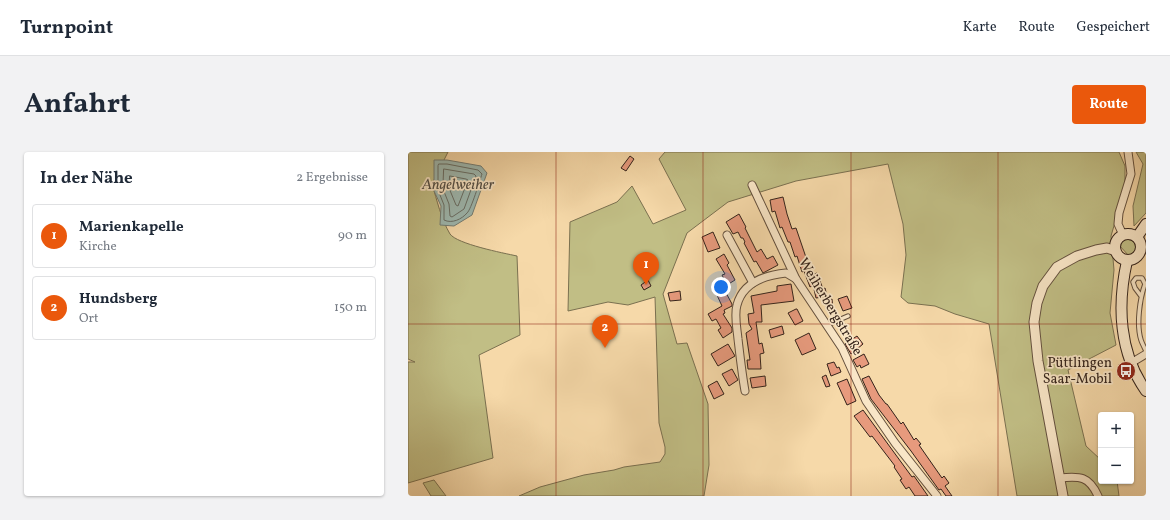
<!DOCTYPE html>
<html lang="de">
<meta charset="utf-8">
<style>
body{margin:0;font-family:Vollkorn,serif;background:#f2f2f3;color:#1f2937}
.controls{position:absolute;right:12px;bottom:12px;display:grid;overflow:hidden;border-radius:4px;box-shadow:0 1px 3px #0004}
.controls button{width:36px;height:36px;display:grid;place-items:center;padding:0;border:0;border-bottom:1px solid #e0e1e3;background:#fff;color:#1f2937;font:20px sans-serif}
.you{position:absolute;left:313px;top:135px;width:14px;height:14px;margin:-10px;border:3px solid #fff;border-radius:50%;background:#1a73e8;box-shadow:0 0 0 6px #1a73e833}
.badge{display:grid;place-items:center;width:26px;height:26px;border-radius:50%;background:#ea580c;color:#fff;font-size:13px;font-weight:700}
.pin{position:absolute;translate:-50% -33px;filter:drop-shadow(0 1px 2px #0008)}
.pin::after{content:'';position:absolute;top:21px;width:14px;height:12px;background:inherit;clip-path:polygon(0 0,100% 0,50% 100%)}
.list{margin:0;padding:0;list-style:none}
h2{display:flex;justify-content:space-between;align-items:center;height:52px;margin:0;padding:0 16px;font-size:17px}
h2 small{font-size:13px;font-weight:400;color:#747a83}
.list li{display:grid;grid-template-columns:26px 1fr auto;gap:12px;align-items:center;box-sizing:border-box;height:64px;margin:0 8px 8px;padding:0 8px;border:1px solid #e0e1e3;border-radius:4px}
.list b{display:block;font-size:15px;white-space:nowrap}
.list p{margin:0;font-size:13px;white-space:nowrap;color:#747a83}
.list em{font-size:13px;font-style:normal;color:#747a83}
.map{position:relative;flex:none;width:738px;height:344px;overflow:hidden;border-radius:4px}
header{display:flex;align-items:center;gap:24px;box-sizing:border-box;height:56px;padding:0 20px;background:#fff;border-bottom:1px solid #e0e1e3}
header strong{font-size:19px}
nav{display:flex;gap:22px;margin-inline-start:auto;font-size:14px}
.intro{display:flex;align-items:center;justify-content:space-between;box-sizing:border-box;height:96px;padding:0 24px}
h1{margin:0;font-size:28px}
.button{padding:10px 18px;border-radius:4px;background:#ea580c;color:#fff;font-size:14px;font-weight:700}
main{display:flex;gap:24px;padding:0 24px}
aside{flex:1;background:#fff;border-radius:4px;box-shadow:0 1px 3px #0004}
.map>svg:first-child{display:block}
.green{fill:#c1be85;stroke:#7a7050}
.water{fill:#9eb9b1;stroke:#737d75}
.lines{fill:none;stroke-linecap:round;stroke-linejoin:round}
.shore{stroke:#686e66;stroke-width:1}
.building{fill:#e79a7d;stroke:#33221a}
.service-casing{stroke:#64503e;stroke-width:5.5}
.minor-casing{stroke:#64503e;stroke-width:9}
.tertiary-casing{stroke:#64503e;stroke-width:11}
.secondary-casing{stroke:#33221a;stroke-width:12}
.service{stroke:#f9e6c7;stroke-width:3.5}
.minor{stroke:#f9e6c7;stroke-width:7}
.tertiary{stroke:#f9e6c7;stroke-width:9}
.secondary{stroke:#f9e6c7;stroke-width:10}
.grid{fill:none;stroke:#8f2418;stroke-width:1;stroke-opacity:0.55}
.labels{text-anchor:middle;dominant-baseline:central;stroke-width:3.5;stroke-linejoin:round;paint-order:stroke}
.street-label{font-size:14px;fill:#33221a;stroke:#f9e6c7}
.poi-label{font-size:14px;fill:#33221a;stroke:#f9e6c7;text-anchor:end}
.water-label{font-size:15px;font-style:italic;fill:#534f47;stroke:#f9e6c7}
</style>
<header>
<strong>Turnpoint</strong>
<nav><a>Karte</a><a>Route</a><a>Gespeichert</a></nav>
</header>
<div class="intro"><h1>Anfahrt</h1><a class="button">Route</a></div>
<main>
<aside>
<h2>In der Nähe<small>2 Ergebnisse</small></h2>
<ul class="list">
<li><span class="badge">1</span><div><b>Marienkapelle</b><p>Kirche</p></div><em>90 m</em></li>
<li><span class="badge">2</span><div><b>Hundsberg</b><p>Ort</p></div><em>150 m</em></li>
</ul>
</aside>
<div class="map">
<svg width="738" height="344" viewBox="0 0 738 344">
<rect width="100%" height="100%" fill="#f6d9a9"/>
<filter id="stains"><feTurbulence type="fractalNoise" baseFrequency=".005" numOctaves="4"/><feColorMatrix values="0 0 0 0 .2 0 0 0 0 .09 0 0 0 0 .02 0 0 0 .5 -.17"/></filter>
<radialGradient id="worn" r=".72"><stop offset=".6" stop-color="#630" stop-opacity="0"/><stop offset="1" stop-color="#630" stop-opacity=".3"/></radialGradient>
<g class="green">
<path d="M 0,0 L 40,0 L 24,32 C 29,48 33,67 42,82 C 49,92 95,101 109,104 L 112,183 L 71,203 L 85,306 L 0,331 L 0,210 L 7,210 L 0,207 Z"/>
<polygon points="257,0 711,0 717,14 717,36 703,84 706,118 702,161 708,193 660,218 678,294 693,308 693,329 709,329 711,344 609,344 581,172 547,162 527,154 500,151 493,145 498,103 495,72 480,12 388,29 320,50 279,81 255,142 269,192 279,191 300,252 301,313 296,344 111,344 132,335 176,323 206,318 216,315 252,310 257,302 257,295 251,271 247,145 220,153 200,150 160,159 162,70 209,50 224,34 245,72 278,58 251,7"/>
<polygon points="728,0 738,0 738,61 726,74 725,54 735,12"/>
<path d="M 719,87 L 725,89 C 730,95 727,100 721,104 L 711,93 L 713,90 Z"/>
<polygon points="26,328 38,344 23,344 15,331"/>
</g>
<polygon class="water" points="26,8 39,8 73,14 79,21 64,63 46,74 32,73 33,54 26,39"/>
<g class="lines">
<g class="shore">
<path d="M 31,12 L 39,12 L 70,18 L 74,22 C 72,28 63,58 59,61 C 54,67 44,72 36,68 L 36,53 L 30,38 L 30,14 Z"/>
<polygon points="36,17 66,22 68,24 56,57 44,65 42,64 41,52 35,37"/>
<polygon points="42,24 58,27 60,28 50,54 48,53 41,36"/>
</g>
</g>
<g class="building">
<polygon points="222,4 226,7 218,19 213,16"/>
<polygon points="375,45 379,62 384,77 388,76 404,123 409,121 415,137 417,136 420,148 424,147 425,158 419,159 418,153 417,153 415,145 408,146 405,133 402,135 396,119 394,120 389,104 387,105 382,90 380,90 374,75 372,76 367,59 364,60 362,48"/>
<polygon points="331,62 338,75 337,76 349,100 353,97 359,107 365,104 370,113 355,121 348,109 346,110 336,91 337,90 335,86 333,86 330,80 325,82 318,70"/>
<polygon points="305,80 312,96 300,100 294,85"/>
<polygon points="316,102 321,111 319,113 327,128 319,133 314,123 317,122 308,107"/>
<polygon points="240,128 243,134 236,138 233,133"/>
<polygon points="383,132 386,149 353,153 354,170 348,170 351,192 354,191 356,201 352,202 353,217 340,217 339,208 342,208 338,181 344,177 341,172 340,162 346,161 343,144 369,139 369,134"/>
<polygon points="316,137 324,152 324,154 316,158 317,161 315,162 324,176 324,180 315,186 310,178 313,176 308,167 304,169 300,162 314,154 308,141"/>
<polygon points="272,139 273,148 262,149 260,141"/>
<polygon points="439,144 444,156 435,159 430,147"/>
<polygon points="388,157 389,157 395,169 387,173 380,161"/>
<polygon points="374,174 376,182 363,186 361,178"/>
<polygon points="401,181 408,197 394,203 387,188"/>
<polygon points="449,184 455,192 443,202 437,192"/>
<polygon points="320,192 327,204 310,214 303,202"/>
<polygon points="456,202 461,212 453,216 452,213 449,215 445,208"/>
<polygon points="426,210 429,216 431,215 433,220 423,224 419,212"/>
<polygon points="324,217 330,228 321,234 314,222"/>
<polygon points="418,223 422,234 418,235 414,225"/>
<polygon points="357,224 358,234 344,236 342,226"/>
<polygon points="461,224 471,243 478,252 479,252 493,272 495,270 506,288 508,286 513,292 511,293 527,316 534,326 536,324 541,331 537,334 544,344 538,344 533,337 531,338 503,299 463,247 454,227"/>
<polygon points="439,227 448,249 439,253 429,231"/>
<polygon points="309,229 316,242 306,247 300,234"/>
<polygon points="455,258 504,325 506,324 520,344 507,344 501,335 498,337 492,328 494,327 486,315 487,314 464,284 462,285 446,264"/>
</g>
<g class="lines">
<defs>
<g id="service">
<path d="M 733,144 L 727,136 L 725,130 L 728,126 L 734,126 L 737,132 C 732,146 728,172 733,188 C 734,191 736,195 738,199"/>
<polyline points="419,173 440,164"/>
</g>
<g id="minor">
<polyline points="344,33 388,127 434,196 458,249 487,291 529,344"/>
<polyline points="319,83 345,131"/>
<polyline points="715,83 710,72 711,61 723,22 720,0"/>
<polyline points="723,211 738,202"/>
<path d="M 337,239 C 334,222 332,204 330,187 C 329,176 326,163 329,153 C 335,130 358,123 378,121 L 388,127"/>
<path d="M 652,326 C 672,324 681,324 690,344"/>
</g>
<polyline id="tertiary" points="655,344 630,209 626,170 629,151 635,134 649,115 669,104 688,98 699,96 708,99"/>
<g id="secondary">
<circle cx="720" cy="95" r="13"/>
<polyline points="729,85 738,72"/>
<path d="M 719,109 C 709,153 711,201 738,239"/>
</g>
</defs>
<use href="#service" class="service-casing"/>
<use href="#minor" class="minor-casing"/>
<use href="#tertiary" class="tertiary-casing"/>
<use href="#secondary" class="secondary-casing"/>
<use href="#service" class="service"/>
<use href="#minor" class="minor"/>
<use href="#tertiary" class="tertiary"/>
<use href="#secondary" class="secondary"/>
</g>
<path class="grid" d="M 148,0 L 148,344M 295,0 L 295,344M 443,0 L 443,344M 590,0 L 590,344M 0,172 L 738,172"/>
<defs>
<symbol id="bus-disc" viewBox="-11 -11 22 22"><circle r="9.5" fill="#8f2418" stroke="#f9e6c7"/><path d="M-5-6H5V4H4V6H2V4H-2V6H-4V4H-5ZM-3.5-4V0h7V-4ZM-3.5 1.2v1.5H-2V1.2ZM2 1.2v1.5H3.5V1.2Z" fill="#fff"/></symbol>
</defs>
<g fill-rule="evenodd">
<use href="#bus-disc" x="707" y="208" width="22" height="22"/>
</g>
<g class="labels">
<g class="street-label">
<text transform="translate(422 155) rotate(59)">Weiherbergstraße</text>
</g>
<g class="poi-label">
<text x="704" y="211">Püttlingen<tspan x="704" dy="16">Saar-Mobil</tspan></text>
</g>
<g class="water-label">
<text x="50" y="33">Angelweiher</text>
</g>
</g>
<rect width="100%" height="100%" filter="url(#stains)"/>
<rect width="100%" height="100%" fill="url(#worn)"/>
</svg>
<div class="controls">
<button>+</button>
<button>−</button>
</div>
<div class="you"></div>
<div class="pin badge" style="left:238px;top:133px">1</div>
<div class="pin badge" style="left:197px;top:196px">2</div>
</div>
</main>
